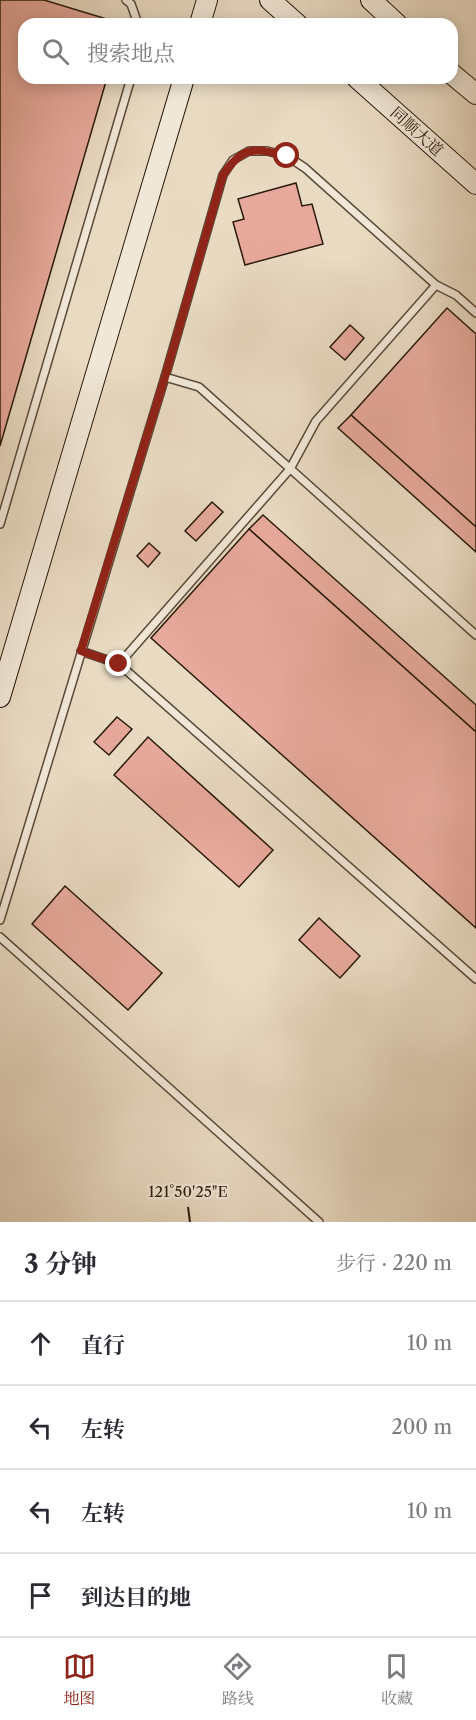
<!DOCTYPE html>
<html lang="zh">
<meta charset="utf-8">
<style>
body{margin:0;font-family:"Libre Caslon Text","Noto Serif SC",serif;background:#f7f7f7;color:#2b2b33}
.stop{position:absolute;width:18px;height:18px;margin:-14px;border:4px solid #8f2418;border-radius:50%;background:#fff}
.stop.end{background:#8f2418;border-color:#fff;box-shadow:0 2px 6px #0008}
.list{margin:0;padding:0;list-style:none}
h2{display:flex;justify-content:space-between;align-items:center;height:78px;margin:0;padding:0 24px;font-size:26px}
h2 small{font-size:20px;font-weight:400;color:#7c7c81}
.list li{display:grid;grid-template-columns:39px 1fr auto;gap:18px;align-items:center;box-sizing:border-box;height:84px;padding:0 24px;border-top:2px solid #e1e1e2}
.list b{display:block;font-size:22px;white-space:nowrap}
.list em{font-size:20px;font-style:normal;color:#7c7c81}
.icon{flex:none;width:33px;height:33px;fill:none;stroke:currentColor;stroke-width:2;stroke-linecap:round;stroke-linejoin:round}
.map{position:relative;flex:none;width:476px;height:1222px;overflow:hidden}
.search{position:absolute;background:#fff;box-shadow:0 3px 15px #0003;left:18px;right:18px;top:18px;height:66px;display:flex;align-items:center;gap:15px;box-sizing:border-box;padding:0 21px;border-radius:18px;color:#7c7c81;font-size:22px}
.sheet{height:414px;background:#fff}
nav{display:flex;justify-content:space-around;align-items:center;box-sizing:border-box;height:84px;border-top:2px solid #e1e1e2;background:#fff;font-size:16px;color:#7c7c81}
nav a{display:grid;justify-items:center;gap:3px}
nav .on{color:#8f2418}
.map>svg:first-child{display:block}
.building{fill:#e7a99b;stroke:#2a1a0b;stroke-width:1.5}
.lines{fill:none;stroke-linecap:round;stroke-linejoin:round}
.lane-casing{stroke:#5a4a39;stroke-width:10}
.secondary-casing{stroke:#2a1a0b;stroke-width:22}
.lane{stroke:#f1e7d7;stroke-width:7}
.secondary{stroke:#f1e7d7;stroke-width:20}
.route{stroke:#8f2418;stroke-width:8}
.ticks{fill:none;stroke:#2a1a0b;stroke-width:2}
.labels{text-anchor:middle;dominant-baseline:central;stroke-width:4.5;stroke-linejoin:round;paint-order:stroke}
.street-label{font-size:16px;fill:#2a1a0b;stroke:#f1e7d7}
.ticks-label{font-size:15px;text-anchor:middle;fill:#2a1a0b;stroke:#f1e7d7;stroke-width:4.5;stroke-linejoin:round;paint-order:stroke}
</style>
<div class="map">
<svg width="476" height="1222" viewBox="0 0 476 1222">
<rect width="100%" height="100%" fill="#e9dac2"/>
<filter id="stains"><feTurbulence type="fractalNoise" baseFrequency=".00333" numOctaves="4"/><feColorMatrix values="0 0 0 0 .2 0 0 0 0 .09 0 0 0 0 .02 0 0 0 .5 -.17"/></filter>
<radialGradient id="worn" r=".72"><stop offset=".6" stop-color="#630" stop-opacity="0"/><stop offset="1" stop-color="#630" stop-opacity=".3"/></radialGradient>
<g class="building">
<polygon points="0,0 44,0 123,24 24,24 24,78 107,78 0,446"/>
<polygon points="296,183 302,206 312,204 323,244 245,265 233,222 244,219 238,199"/>
<polygon points="447,308 476,334 476,527 351,415"/>
<polygon points="350,325 364,338 345,360 330,347"/>
<polygon points="351,415 476,527 476,552 338,428"/>
<polygon points="212,502 223,512 196,541 185,531"/>
<polygon points="263,515 476,705 476,732 249,529"/>
<polygon points="249,529 476,732 476,928 151,638"/>
<polygon points="149,543 160,553 148,567 137,556"/>
<polygon points="117,717 132,729 109,755 94,742"/>
<polygon points="148,737 273,850 239,887 114,775"/>
<polygon points="65,886 162,973 128,1010 32,924"/>
<polygon points="319,918 360,956 340,978 299,940"/>
</g>
<g class="lines">
<defs>
<g id="lane">
<polyline points="126,0 131,4 138,24"/>
<polyline points="165,377 199,387 476,635"/>
<polyline points="0,524 131,78"/>
<polyline points="81,651 119,664 476,979"/>
<polyline points="119,664 290,469 316,421 436,285"/>
<polyline points="0,920 165,377 223,175 233,160 249,151 267,151 287,156 305,168 436,285 456,295 476,313"/>
<polyline points="0,937 319,1222"/>
</g>
<g id="secondary">
<polyline points="270,0 297,24"/>
<polyline points="371,0 397,24"/>
<polyline points="200,24 207,0"/>
<polyline points="452,74 476,94"/>
<polyline points="357,78 476,184"/>
<polyline points="0,697 184,78"/>
</g>
</defs>
<use href="#lane" class="lane-casing"/>
<use href="#secondary" class="secondary-casing"/>
<use href="#lane" class="lane"/>
<use href="#secondary" class="secondary"/>
</g>
<g class="lines">
<path class="route" d="M 119,664 L 81,651 L 165,377 L 223,175 C 243,145 255,148 287,156"/>
</g>
<path class="ticks" d="M 188,1207 L 190,1222"/>
<g class="labels">
<g class="street-label">
<text transform="translate(417 131) rotate(42)">同顺大道</text>
</g>
</g>
<g class="ticks-label">
<text x="188" y="1197">121°50'25"E</text>
</g>
<rect width="100%" height="100%" filter="url(#stains)"/>
<rect width="100%" height="100%" fill="url(#worn)"/>
</svg>
<div class="stop" style="left:287px;top:156px"></div>
<div class="stop end" style="left:119px;top:664px"></div>
<div class="search"><svg class="icon" aria-label="search" viewBox="0 0 24 24"><circle cx="10" cy="10" r="6"/><path d="M15 15l6 6"/></svg>搜索地点</div>
</div>
<section class="sheet">
<h2>3 分钟<small>步行 · 220 m</small></h2>
<ul class="list">
<li><svg class="icon" aria-label="ahead" viewBox="0 0 24 24"><path d="M12 20V5M6 11l6-6 6 6"/></svg><div><b>直行</b></div><em>10 m</em></li>
<li><svg class="icon" aria-label="left" viewBox="0 0 24 24"><path d="M17 20v-9H6M10 6l-5 5 5 5"/></svg><div><b>左转</b></div><em>200 m</em></li>
<li><svg class="icon" aria-label="left" viewBox="0 0 24 24"><path d="M17 20v-9H6M10 6l-5 5 5 5"/></svg><div><b>左转</b></div><em>10 m</em></li>
<li><svg class="icon" aria-label="arrive" viewBox="0 0 24 24"><path d="M6 21V4h12l-3 4 3 4H6"/></svg><div><b>到达目的地</b></div></li>
</ul>
</section>
<nav>
<a class="on"><svg class="icon" aria-label="map" viewBox="0 0 24 24"><path d="M3 6l6-2 6 2 6-2v14l-6 2-6-2-6 2zM9 4v14M15 6v14"/></svg>地图</a>
<a><svg class="icon" aria-label="directions" viewBox="0 0 24 24"><path d="M12 3l9 9-9 9-9-9zM9 14v-3h6M13 9l2 2-2 2"/></svg>路线</a>
<a><svg class="icon" aria-label="saved" viewBox="0 0 24 24"><path d="M7 4h10v16l-5-4-5 4z"/></svg>收藏</a>
</nav>
